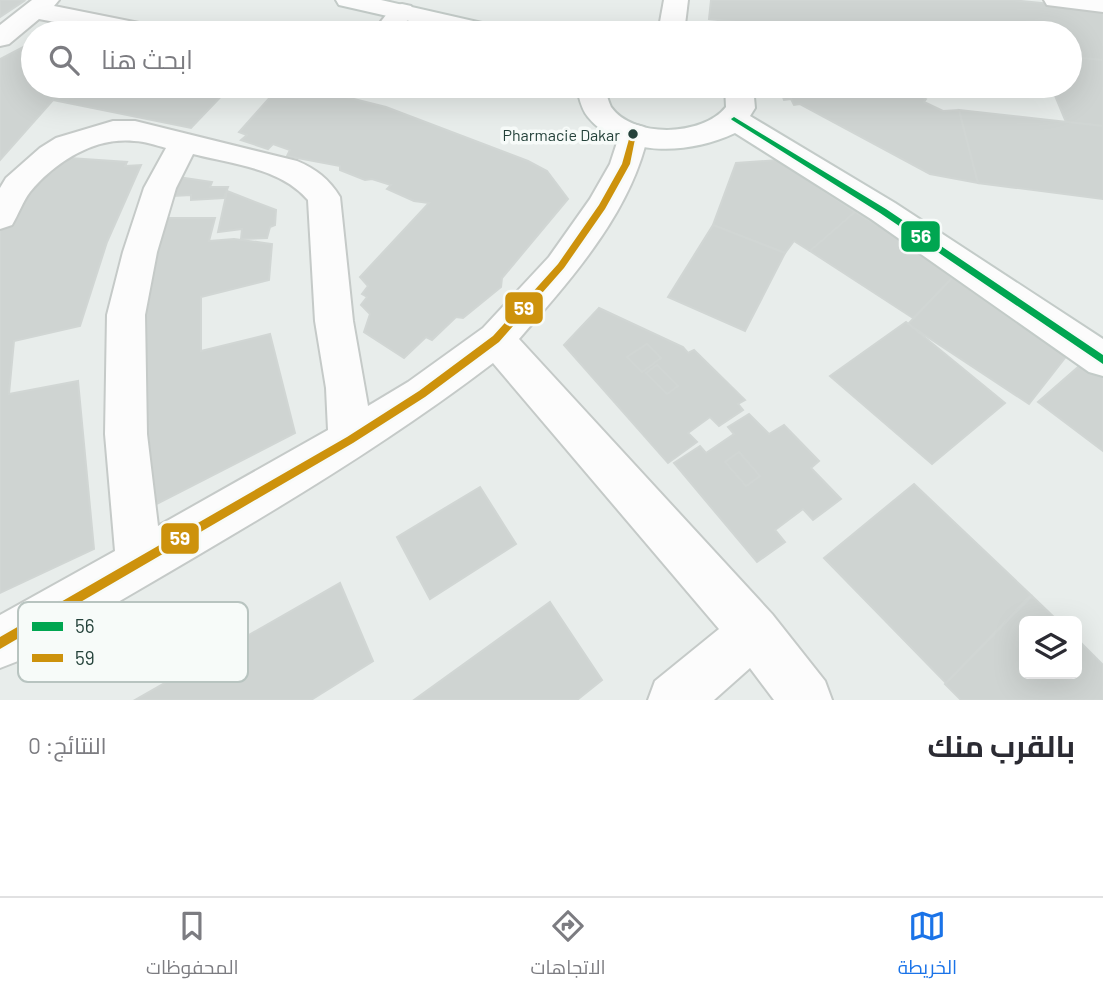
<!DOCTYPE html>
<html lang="ar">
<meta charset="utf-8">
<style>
body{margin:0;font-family:Barlow,Cairo,sans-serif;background:#f7f7f7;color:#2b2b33;direction:rtl}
.controls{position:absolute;right:21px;bottom:21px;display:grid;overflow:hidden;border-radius:10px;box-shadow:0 7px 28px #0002}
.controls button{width:63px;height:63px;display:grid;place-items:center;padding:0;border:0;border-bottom:2px solid #e1e1e2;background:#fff;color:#2b2b33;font:35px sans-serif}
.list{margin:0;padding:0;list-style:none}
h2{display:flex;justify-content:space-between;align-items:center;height:91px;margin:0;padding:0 28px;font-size:30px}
h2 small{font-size:23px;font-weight:400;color:#7c7c81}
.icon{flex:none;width:38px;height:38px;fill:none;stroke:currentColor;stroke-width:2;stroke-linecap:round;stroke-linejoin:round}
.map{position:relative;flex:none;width:1103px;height:700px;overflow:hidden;direction:ltr}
.search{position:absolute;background:#fff;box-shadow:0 7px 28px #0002;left:21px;right:21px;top:21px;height:77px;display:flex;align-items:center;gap:18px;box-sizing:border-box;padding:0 24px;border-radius:38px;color:#7c7c81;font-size:26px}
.sheet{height:196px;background:#fff}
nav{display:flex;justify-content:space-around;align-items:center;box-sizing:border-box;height:98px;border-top:2px solid #e1e1e2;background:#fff;font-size:19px;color:#7c7c81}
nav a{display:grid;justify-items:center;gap:4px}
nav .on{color:#1a73e8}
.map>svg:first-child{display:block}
.building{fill:#cfd4d2;stroke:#d1d6d4;stroke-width:2;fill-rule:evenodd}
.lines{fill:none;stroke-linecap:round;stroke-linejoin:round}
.street-casing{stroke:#c5cac8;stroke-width:4}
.secondary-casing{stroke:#c3cbc8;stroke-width:4}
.street{fill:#fcfcfc;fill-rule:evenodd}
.secondary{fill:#fcfcfc;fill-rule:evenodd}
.bus-1-casing{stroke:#f7fbf9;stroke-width:5}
.bus-2-casing{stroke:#f7fbf9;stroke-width:5}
.bus-1{fill:#00a651;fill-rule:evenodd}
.bus-2{fill:#cd920c;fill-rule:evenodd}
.bus-dot{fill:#24423a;stroke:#f7fbf9;stroke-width:2.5}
.labels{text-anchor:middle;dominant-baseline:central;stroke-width:7;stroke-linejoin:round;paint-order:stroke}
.bus-label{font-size:16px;fill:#24423a;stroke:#f7fbf9;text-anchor:end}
.key{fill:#f7fbf9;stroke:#b8c4c0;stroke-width:2}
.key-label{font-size:19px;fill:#24423a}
.line-badge{stroke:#f7fbf9;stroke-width:2.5}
.badge-label{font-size:19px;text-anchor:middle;font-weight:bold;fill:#fff}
</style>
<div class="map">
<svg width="1103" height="700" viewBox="0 0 1103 700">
<rect width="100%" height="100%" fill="#e8edeb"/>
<g class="building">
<polygon points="0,0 19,0 24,1 0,17"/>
<polygon points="711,0 1011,0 1103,9 1103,60 1070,57 1070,33 842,33 709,19"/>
<polygon points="33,42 33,86 231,86 191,128 53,100 0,160 0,59"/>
<polygon points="1070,57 1103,60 1103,126 1066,122 1051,86 1070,86"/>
<polygon points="280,86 330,93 386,107 528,161 547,171 568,199 502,278 501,287 463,318 456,317 432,340 426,337 404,358 364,332 370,314 361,305 367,297 362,294 368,286 360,277 429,203 414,201 387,189 391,185 372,179 365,180 340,170 340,166 287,156 290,150 273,144 268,149 241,140 247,135 239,132"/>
<polygon points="779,86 902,86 926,99 924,102 943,111 959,110 978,183 930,174 800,104 794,105 791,99 784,100"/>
<polygon points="959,110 1103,126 1103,199 978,183"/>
<polygon points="69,158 127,162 125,166 141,165 107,242 80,326 14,341 9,394 78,381 94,549 0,593 0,229 27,183 60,161 63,163"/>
<polygon points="778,160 855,212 810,251 794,241 785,253 713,225 736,163"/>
<polygon points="178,177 212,182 210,187 228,187 224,198 191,200 191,195 174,196"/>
<polygon points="227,191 276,210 275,225 270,227 267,238 241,239 242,229 218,232"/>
<polygon points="855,212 957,273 913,318 810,251"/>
<polygon points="168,218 215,218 209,241 234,239 272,244 269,280 201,297 201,351 270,334 295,433 151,507 145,312 155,260"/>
<polygon points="713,225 785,253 745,331 668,297"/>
<polygon points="957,273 1075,345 1029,404 908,324"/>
<path d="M 599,308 L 683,347 L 688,353 L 694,350 L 745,400 L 738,404 L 743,410 L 719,426 L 710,417 L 688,433 L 697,442 L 668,463 L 564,345 ZM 647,344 L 661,358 L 642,372 L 627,357 ZM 657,365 L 678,386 L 667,394 L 646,373 Z"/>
<polygon points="906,322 1005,403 932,464 830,376"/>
<polygon points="647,344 661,358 642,372 627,357"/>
<polygon points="1086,360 1103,372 1103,451 1038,402"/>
<polygon points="657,365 678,386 667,394 646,373"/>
<path d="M 749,414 L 769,434 L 784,425 L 819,461 L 811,468 L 841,499 L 813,520 L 803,509 L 775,530 L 785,542 L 757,562 L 674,463 L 700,446 L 706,453 L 734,434 L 728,427 ZM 739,452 L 760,476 L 746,486 L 725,462 Z"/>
<polygon points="739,452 760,476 746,486 725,462"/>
<polygon points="914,484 1031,595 946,683 824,558"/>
<polygon points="480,487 516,544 430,599 397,537"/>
<polygon points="340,583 373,661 311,700 135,700"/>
<polygon points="1032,596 1058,621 1024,621 1024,674 1077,674 1077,639 1103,665 1103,700 961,700 945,684"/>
<polygon points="550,602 602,680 577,700 414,700"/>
</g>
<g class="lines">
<defs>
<g id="street">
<polygon points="32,0 59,0 54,6 149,25 158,28 162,33 112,33 39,19 9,44 0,46 0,25"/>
<polygon points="664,0 688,0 684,33 658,33"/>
<polygon points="1044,0 1103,0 1103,12 1047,5"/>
<polygon points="402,4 411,6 414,11 398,33 372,33 393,6"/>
<path d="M 113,121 L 135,121 L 297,161 C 316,169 329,179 340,197 L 353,321 L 368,406 L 408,382 L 483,328 L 549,257 L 590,199 L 610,164 L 622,127 L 633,124 L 644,127 L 648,134 C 631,213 571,279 519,339 L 772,614 L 825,681 L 832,700 L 774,700 L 750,668 L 714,700 L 648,700 L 655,681 L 719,629 L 493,363 C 345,476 178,565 18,661 L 0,668 L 0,615 L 115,551 L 105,434 L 107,315 L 123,252 L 144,188 L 166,148 C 155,145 145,141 134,141 C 94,137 55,162 30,192 C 23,201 18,215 12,225 L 0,229 L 0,188 L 6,178 L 40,148 L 56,138 ZM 193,154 C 232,164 281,168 308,200 L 315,321 L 326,388 L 328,430 L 158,526 L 147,434 L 145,315 L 157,252 L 176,188 Z"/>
</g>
<g id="secondary">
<polygon points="336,0 381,0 504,28 508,33 462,33 339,5"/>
<path d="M 576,86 L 604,86 C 606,92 608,101 611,107 C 634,139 703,136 726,107 L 725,86 L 753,86 L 755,108 L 750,116 L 895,203 L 1103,339 L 1103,376 L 1089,372 L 871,219 L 735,133 C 690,154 623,159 588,117 C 581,109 579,96 576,86 Z"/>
</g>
</defs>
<use href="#street" class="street-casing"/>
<use href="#secondary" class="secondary-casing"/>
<use href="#street" class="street"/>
<use href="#secondary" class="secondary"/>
<defs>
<polygon id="bus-1" points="734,117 886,209 1103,355 1103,364 880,213 732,120 731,119"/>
<polygon id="bus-2" points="631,132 635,132 636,134 630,164 605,209 564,268 499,342 425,397 353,443 0,649 0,637 347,437 419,391 493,336 558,264 599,205 622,164"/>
</defs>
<use href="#bus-1" class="bus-1-casing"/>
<use href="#bus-2" class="bus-2-casing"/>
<use href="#bus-1" class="bus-1"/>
<use href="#bus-2" class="bus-2"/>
</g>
<circle class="bus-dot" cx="633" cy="134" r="6"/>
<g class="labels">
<g class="bus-label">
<text x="620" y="134">Pharmacie Dakar</text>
</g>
</g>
<rect x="18" y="602" width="230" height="80" rx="10" class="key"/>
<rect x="32" y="622" width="31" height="9" fill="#00a651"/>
<rect x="32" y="654" width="31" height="8" fill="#cd920c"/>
<g class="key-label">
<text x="75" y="633">56</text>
<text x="75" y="665">59</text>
</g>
<g class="line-badge">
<rect x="900" y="220" width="41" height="33" rx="7" fill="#00a651"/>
<rect x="504" y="291" width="40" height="34" rx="7" fill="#cd920c"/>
<rect x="160" y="522" width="40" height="33" rx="7" fill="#cd920c"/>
</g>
<g class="badge-label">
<text x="921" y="243">56</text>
<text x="524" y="315">59</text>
<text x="180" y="545">59</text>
</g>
</svg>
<div class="controls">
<button><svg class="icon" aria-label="layers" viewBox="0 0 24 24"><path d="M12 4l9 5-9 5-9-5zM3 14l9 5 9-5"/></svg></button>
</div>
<div class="search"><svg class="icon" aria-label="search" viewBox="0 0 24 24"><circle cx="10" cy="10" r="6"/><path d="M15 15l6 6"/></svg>ابحث هنا</div>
</div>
<section class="sheet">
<h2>بالقرب منك<small>النتائج: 0</small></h2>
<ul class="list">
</ul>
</section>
<nav>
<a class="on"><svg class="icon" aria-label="map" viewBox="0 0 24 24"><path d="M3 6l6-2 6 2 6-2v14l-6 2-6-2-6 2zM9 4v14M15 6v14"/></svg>الخريطة</a>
<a><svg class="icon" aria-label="directions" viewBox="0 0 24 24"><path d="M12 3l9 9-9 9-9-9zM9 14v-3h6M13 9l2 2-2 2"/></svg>الاتجاهات</a>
<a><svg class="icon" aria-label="saved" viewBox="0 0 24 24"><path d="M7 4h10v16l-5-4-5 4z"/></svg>المحفوظات</a>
</nav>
